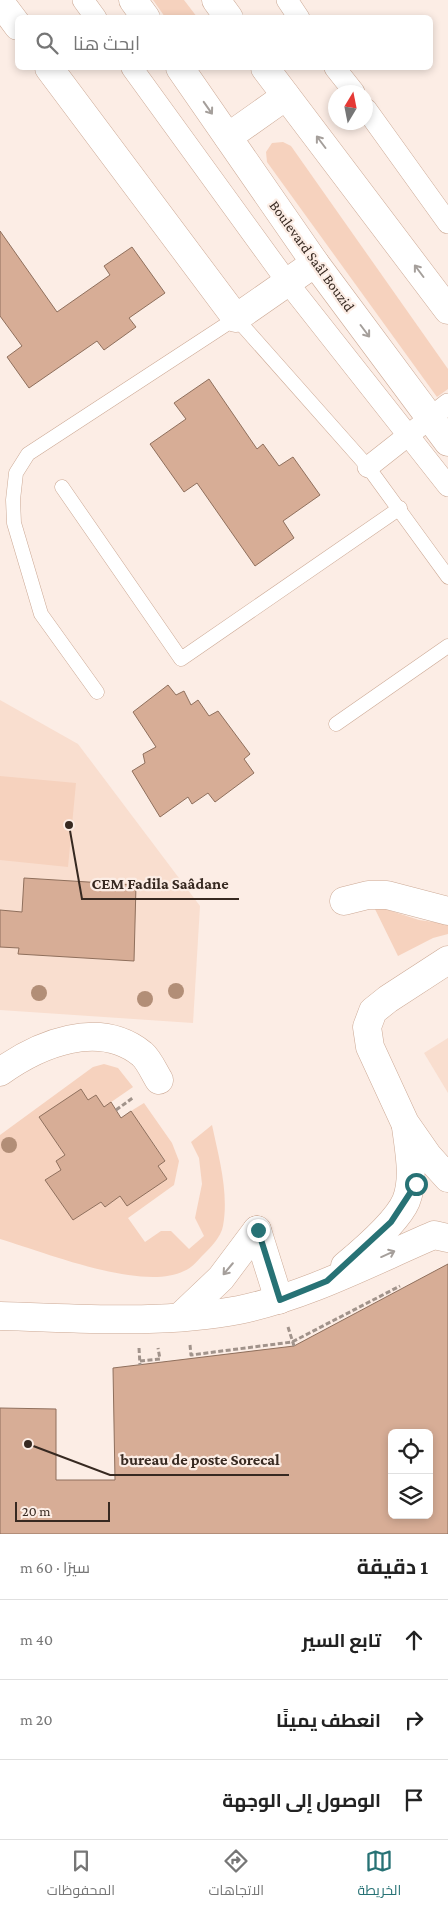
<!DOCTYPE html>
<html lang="ar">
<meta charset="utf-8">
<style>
body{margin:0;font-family:"Crimson Pro",Cairo,serif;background:#f2f2f2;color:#222;direction:rtl}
.controls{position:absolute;right:15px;bottom:15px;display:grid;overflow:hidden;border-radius:8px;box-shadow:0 2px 8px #0003}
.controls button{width:45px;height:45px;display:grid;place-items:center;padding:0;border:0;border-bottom:1px solid #e0e0e0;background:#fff;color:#222;font:25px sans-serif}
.compass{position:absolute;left:328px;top:85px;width:45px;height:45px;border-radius:50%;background:#fff;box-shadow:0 2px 8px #0003;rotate:10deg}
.scale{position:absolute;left:15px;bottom:12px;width:95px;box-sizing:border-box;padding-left:5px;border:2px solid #372921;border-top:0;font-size:14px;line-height:18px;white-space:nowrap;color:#372921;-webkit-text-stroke:4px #fcede5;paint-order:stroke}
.stop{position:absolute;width:15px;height:15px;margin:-11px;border:4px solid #277275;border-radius:50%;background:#fff}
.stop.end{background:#277275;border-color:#fff;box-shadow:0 1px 5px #0008}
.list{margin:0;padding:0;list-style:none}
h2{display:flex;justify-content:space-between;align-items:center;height:65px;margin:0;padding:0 20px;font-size:21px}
h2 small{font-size:16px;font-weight:400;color:#767676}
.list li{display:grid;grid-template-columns:32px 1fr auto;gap:15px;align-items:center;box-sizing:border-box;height:80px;padding:0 20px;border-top:1px solid #e0e0e0}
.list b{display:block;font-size:19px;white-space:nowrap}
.list em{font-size:16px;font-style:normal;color:#767676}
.icon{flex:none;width:28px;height:28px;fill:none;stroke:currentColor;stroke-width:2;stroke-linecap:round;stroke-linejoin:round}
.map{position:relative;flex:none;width:448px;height:1534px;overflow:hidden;direction:ltr}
.search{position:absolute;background:#fff;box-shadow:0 2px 8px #0003;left:15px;right:15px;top:15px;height:55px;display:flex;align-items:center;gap:12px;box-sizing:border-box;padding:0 18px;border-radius:8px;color:#767676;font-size:19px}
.sheet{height:305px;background:#fff}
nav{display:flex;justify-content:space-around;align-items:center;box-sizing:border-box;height:70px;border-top:1px solid #e0e0e0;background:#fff;font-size:14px;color:#767676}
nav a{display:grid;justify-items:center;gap:2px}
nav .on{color:#277275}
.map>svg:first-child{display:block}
.built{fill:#f9decf}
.green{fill:#f6d2be}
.building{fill:#d7ad96;stroke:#8f6f5c;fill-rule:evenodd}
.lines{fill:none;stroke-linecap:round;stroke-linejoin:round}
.service-casing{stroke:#cca995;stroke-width:15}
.pedestrian-casing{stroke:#cca995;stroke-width:22}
.minor-casing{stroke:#cca995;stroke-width:29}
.secondary-casing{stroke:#cca995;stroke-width:29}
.path{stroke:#a1938b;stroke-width:3;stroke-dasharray:5 2.5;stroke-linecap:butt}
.service{stroke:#fff;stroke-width:14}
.pedestrian{stroke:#fff;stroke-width:21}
.minor{stroke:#fff;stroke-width:28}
.secondary{stroke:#fff;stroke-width:28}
.tree{fill:#b28e77}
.oneway{stroke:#a59f9b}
.route{stroke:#277275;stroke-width:6}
.labels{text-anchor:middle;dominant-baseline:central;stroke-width:4.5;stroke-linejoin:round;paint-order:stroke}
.street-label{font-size:15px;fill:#372921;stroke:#fcede5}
.leader{fill:none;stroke:#372921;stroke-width:2}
.callout-dot{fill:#372921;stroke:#fcede5;stroke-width:2}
.callout-label{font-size:16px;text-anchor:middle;font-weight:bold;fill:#372921;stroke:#fcede5;stroke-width:4.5;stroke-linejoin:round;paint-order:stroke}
</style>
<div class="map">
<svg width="448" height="1534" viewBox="0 0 448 1534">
<rect width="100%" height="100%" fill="#fcede5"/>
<g class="built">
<polygon points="0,700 78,744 200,906 193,1023 0,1010"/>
<polygon points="448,1038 448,1093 424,1053"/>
</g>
<g class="green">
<polygon points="153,0 184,0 197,17 165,17"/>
<polygon points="283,142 291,146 448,369 448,389 437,397 267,162 266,152 272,143"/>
<polygon points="0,776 76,783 68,867 0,860"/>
<polygon points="373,905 419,920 448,924 448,934 433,938 398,956"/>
<path d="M 104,1064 L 118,1068 L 133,1087 L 104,1107 L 96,1095 L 88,1100 L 81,1089 L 39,1117 L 62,1151 L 77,1141 L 79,1145 L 56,1161 L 61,1170 L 45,1180 L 73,1220 L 101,1202 L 105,1207 L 120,1196 L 127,1205 L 167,1179 L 158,1166 L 165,1160 L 131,1111 L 144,1103 L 172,1143 L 179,1161 L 174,1185 L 128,1218 L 145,1242 L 161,1231 L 171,1231 L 189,1249 L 204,1236 L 195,1218 L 202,1184 L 199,1158 L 191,1142 L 212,1125 C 219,1158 229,1193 223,1226 C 221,1237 211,1247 204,1254 C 198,1260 192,1268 184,1271 C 142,1292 44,1252 0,1239 L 0,1135 L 93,1067 Z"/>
</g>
<g class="building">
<polygon points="0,231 57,312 110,275 104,266 132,247 165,293 129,318 136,327 104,350 97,341 29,388 7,357 22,346 0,316"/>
<polygon points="209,379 257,449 263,444 279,466 293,457 320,495 283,521 294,538 255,566 197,483 184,492 150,444 186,419 174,403"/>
<polygon points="168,685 176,695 184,691 191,705 198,700 209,716 218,711 250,754 244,759 254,773 215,802 208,793 192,804 188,797 160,817 132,771 145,763 143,754 156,747 133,712"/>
<polygon points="24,878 136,885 134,961 18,954 19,948 0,947 0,910 22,912"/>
<polygon points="81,1089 88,1100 96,1095 104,1107 111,1102 121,1118 131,1111 165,1161 158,1166 167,1179 127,1206 120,1196 105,1207 101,1202 73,1220 45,1180 61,1170 56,1161 65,1155 39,1117"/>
<path d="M 448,1264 L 448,1534 L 0,1534 L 0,1408 L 56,1409 L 56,1480 L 115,1480 L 113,1368 L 294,1346 ZM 392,1433 L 429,1433 L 429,1515 L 392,1515 Z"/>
</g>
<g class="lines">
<defs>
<g id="service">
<polyline points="62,487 181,659 400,508"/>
<polyline points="97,692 41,614 14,523 13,500 16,473 28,454 236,318 368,467 448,577"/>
<polyline points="336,724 448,646"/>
</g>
<g id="pedestrian">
<polyline points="83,0 96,18"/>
<polyline points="287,0 299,18"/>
<polyline points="132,68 288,283 448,486"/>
<polyline points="335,68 354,92"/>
<polyline points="366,109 448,223"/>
<polyline points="368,467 448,404"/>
</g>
<g id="minor">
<polyline points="0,2 18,26"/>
<polyline points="49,68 236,318 315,263"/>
<polyline points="344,901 368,895 387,895 448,911"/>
<polyline points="448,960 388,999 373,1011 367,1027 370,1047 405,1123 428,1156 448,1178"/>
<path d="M 0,1072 C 39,1044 99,1019 142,1054 C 149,1060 154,1072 159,1080"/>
<polyline points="257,1230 279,1300"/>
<path d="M 345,1266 C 363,1251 397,1222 406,1201 C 415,1179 409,1150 406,1127"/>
<path d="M 0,1316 C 79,1318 161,1325 239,1310 C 307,1296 371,1262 434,1235 L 448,1238"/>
<polyline points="180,1317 221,1278 257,1230"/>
</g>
<g id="secondary">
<polyline points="133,0 146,18"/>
<polyline points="216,0 229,18"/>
<polyline points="180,68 315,263 448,442"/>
<polyline points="265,68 448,310"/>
<polyline points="228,137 286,96"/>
</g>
</defs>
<use href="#service" class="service-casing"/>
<use href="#pedestrian" class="pedestrian-casing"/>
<use href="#minor" class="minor-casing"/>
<use href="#secondary" class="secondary-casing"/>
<g class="path">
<polyline points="116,1110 134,1097"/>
<polyline points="288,1327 294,1346"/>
<polyline points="190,1345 191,1355 292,1342 400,1286"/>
<polyline points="139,1348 140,1365"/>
<polyline points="140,1361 160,1359 158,1348"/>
</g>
<use href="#service" class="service"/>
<use href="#pedestrian" class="pedestrian"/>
<use href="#minor" class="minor"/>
<use href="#secondary" class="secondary"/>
</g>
<g class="tree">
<circle cx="176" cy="991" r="8"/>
<circle cx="39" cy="993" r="8"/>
<circle cx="145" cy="999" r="8"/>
<circle cx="9" cy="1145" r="8"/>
</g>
<defs><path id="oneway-shaft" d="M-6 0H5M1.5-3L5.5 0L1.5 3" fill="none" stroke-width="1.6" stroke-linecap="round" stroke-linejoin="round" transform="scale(1.25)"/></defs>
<g class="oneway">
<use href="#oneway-shaft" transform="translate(208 108) rotate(55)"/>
<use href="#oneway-shaft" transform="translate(321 142) rotate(-127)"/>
<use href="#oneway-shaft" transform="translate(419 271) rotate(-127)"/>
<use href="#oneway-shaft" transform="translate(365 331) rotate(53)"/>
<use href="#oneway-shaft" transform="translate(388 1254) rotate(-24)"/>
<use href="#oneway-shaft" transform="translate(228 1269) rotate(130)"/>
</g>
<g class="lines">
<polyline class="route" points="258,1230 280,1300 327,1281 391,1222 416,1184"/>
</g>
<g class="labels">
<g class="street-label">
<text transform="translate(312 256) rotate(54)">Boulevard Saâl Bouzid</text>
</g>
</g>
<path class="leader" d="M69 825L82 899H239M28 1444L110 1475H289"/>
<g class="callout-dot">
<circle cx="69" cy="825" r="5"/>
<circle cx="28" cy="1444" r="5"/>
</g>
<g class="callout-label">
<text x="160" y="889">CEM Fadila Saâdane</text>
<text x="200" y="1465">bureau de poste Sorecal</text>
</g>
</svg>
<div class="controls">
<button><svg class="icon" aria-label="locate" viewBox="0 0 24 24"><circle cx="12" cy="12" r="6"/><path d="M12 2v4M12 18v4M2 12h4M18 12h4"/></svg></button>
<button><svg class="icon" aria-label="layers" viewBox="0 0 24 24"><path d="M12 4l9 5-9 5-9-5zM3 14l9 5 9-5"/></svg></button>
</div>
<svg class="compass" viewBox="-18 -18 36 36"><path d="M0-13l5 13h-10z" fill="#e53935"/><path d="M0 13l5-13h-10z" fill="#767676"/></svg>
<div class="scale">20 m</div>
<div class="stop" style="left:416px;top:1184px"></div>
<div class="stop end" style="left:258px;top:1230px"></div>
<div class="search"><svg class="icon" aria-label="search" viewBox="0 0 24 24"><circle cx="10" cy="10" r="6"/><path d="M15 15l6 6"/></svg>ابحث هنا</div>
</div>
<section class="sheet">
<h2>1 دقيقة<small>سيرًا · 60 m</small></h2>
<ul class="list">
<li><svg class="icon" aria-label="ahead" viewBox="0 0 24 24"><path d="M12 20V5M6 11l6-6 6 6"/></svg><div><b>تابع السير</b></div><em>40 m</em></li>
<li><svg class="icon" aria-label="right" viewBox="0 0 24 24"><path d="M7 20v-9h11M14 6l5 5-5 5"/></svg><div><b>انعطف يمينًا</b></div><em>20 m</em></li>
<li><svg class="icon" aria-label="arrive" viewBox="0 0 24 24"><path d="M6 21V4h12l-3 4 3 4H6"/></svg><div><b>الوصول إلى الوجهة</b></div></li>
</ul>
</section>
<nav>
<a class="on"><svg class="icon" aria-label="map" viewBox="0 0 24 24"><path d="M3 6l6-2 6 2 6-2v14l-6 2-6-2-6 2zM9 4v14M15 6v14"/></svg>الخريطة</a>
<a><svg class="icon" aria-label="directions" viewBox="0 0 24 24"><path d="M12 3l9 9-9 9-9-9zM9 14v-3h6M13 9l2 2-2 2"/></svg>الاتجاهات</a>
<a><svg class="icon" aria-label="saved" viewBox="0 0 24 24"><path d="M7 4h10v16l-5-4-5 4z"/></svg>المحفوظات</a>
</nav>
